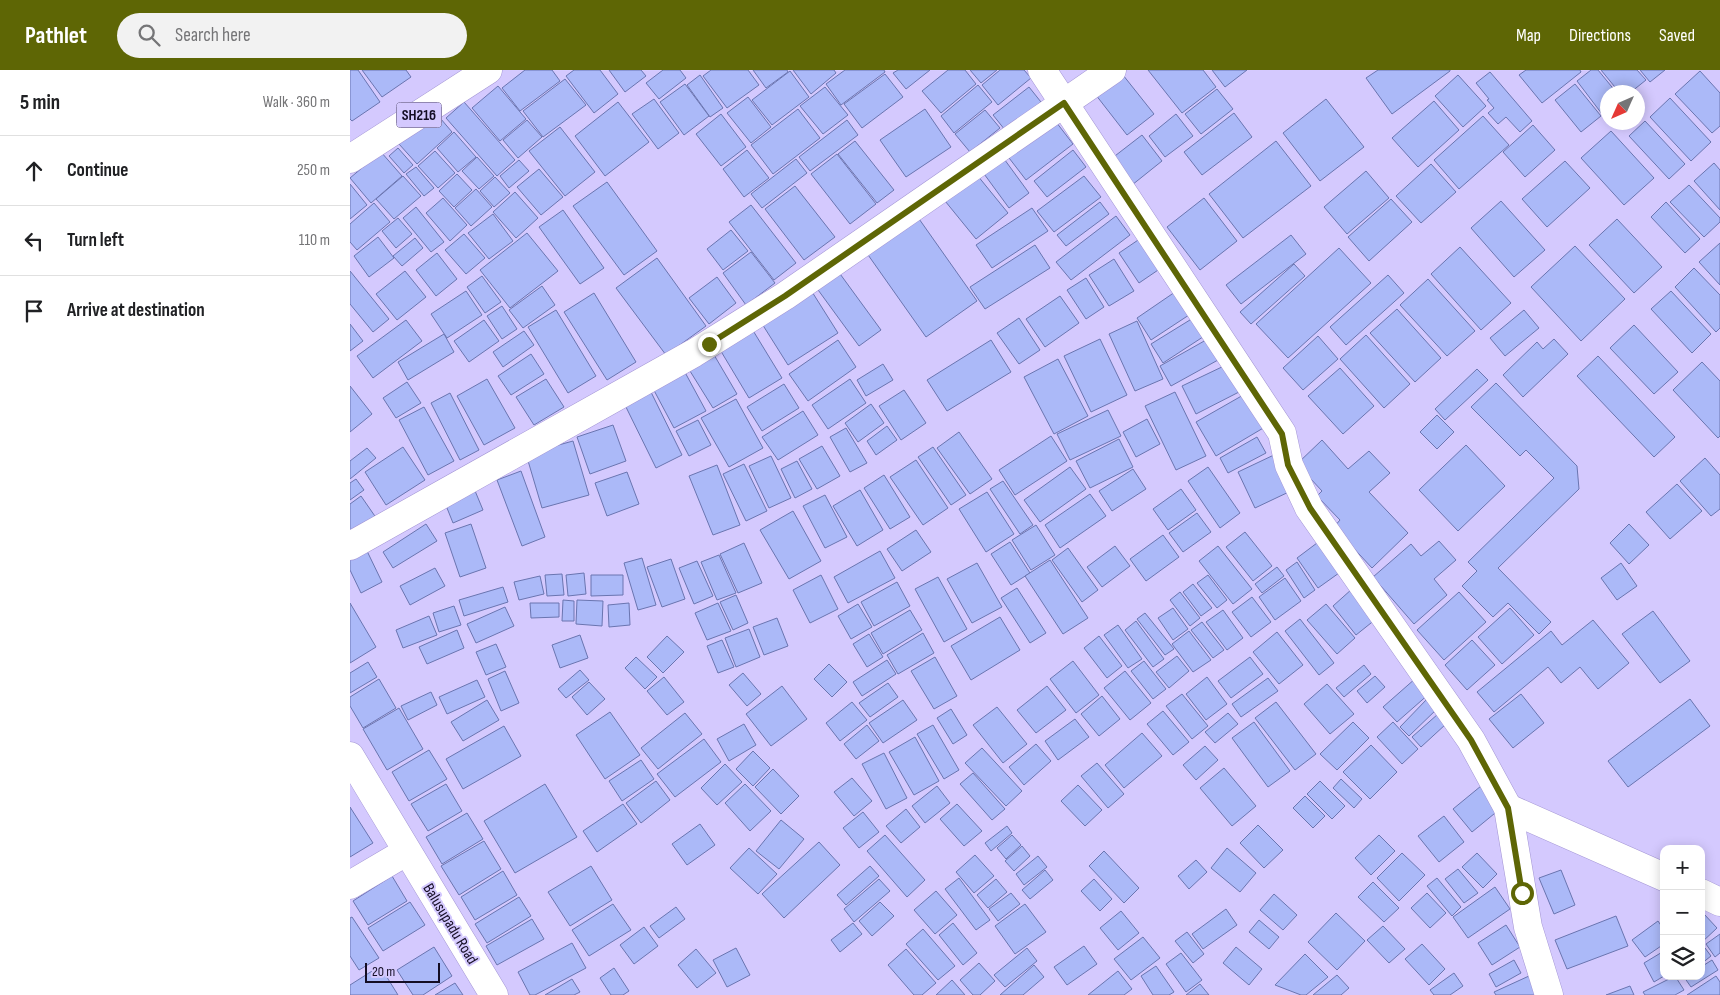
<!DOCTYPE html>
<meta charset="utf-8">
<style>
body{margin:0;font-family:"Sofia Sans Condensed",sans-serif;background:#f2f2f2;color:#202124}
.controls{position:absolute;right:15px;bottom:15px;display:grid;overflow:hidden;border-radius:10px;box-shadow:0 2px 12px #0003}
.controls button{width:45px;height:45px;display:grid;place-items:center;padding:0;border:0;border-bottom:1px solid #e0e0e0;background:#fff;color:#202124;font:25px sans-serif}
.compass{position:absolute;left:1250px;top:15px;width:45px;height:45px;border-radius:50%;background:#fff;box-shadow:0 2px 12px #0003;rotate:225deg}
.scale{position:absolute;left:15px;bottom:12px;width:75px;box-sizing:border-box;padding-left:5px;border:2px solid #140d24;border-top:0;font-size:14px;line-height:18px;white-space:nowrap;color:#140d24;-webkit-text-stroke:4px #d4c9fe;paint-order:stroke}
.stop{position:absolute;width:15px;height:15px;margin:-11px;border:4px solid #5e6605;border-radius:50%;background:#fff}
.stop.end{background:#5e6605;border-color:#fff;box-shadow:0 1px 5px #0008}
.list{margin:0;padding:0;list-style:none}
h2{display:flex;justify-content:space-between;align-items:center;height:65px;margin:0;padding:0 20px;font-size:21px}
h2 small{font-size:16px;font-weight:400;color:#757577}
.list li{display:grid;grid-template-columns:32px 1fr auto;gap:15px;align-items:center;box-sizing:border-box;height:70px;padding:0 20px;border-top:1px solid #e0e0e0}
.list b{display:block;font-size:19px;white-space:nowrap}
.list em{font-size:16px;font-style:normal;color:#757577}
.icon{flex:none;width:28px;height:28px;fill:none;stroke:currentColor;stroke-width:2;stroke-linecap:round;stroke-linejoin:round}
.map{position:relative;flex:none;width:1370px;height:925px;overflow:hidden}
header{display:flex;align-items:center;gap:30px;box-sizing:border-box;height:70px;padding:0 25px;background:#5e6605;color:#fff}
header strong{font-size:24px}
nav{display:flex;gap:28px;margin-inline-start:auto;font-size:18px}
.search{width:350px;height:45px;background:#f2f2f2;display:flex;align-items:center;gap:12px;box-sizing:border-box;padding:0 18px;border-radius:28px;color:#757577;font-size:19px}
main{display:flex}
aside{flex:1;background:#fff}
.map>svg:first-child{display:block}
.building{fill:#abb9f8;stroke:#6a75b0}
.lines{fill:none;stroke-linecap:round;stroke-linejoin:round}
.minor-casing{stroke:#a395d4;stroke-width:29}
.major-casing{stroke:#a395d4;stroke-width:29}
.minor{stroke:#fff;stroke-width:28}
.major{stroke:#fff;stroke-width:28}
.route{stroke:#5e6605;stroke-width:6}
.labels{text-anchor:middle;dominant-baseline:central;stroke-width:4;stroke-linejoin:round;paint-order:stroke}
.shield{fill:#d4c9fe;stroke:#4e4565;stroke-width:1}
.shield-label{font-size:15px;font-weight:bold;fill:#140d24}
.street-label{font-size:16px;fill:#140d24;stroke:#d4c9fe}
</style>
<header>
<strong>Pathlet</strong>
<div class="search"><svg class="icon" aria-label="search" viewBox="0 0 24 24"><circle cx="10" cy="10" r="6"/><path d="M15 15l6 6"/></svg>Search here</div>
<nav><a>Map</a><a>Directions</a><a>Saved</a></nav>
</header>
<main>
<aside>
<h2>5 min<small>Walk · 360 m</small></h2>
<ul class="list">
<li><svg class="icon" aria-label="ahead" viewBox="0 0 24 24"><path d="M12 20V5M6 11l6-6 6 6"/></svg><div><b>Continue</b></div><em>250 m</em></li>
<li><svg class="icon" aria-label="left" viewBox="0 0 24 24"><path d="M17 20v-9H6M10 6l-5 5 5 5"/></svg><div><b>Turn left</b></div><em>110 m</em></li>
<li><svg class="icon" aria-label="arrive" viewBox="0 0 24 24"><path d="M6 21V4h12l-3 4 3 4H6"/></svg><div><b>Arrive at destination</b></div></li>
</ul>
</aside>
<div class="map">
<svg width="1370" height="925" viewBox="0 0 1370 925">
<rect width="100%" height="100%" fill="#d4c9fe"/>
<g class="building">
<polygon points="0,0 8,0 30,32 2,51 0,49"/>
<polygon points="12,0 56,0 61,7 32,27"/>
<polygon points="175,0 202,0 210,11 170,41 152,18"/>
<polygon points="224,0 250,0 268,24 244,43 216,6"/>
<polygon points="259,0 291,0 296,6 275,22"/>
<polygon points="313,0 330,0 336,8 309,29 296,13"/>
<polygon points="361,0 398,0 409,15 377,38 353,6"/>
<polygon points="403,0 437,0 438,2 416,18"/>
<polygon points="443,0 484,0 486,3 461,24"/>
<polygon points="495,0 534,0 535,2 491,35 476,14"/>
<polygon points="548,0 580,0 556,19 543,3"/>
<polygon points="598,0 615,0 626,14 591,43 572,21"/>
<polygon points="620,0 647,0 631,13"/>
<polygon points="650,0 674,0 681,8 648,35 632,15"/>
<polygon points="769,0 804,44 777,65 742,20"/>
<polygon points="798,0 853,0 866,17 832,43"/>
<polygon points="862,0 897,0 875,17"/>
<polygon points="1028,0 1100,0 1100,1 1042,44 1016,8"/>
<polygon points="1176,0 1230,0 1231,2 1192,33 1169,5"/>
<polygon points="1241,0 1248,0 1266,22 1258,22 1258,40 1252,44 1227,11"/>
<polygon points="1251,0 1287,0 1296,10 1281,22 1269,22"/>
<polygon points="1290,0 1315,0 1300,12"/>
<polygon points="440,1 459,27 422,55 402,30"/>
<polygon points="1350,1 1370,23 1370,56 1362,63 1325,24"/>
<polygon points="1140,2 1182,51 1170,62 1156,47 1148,54 1138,43 1144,38 1137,30 1139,29 1126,13"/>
<polygon points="535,4 553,27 512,58 494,34"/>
<polygon points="350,5 373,38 360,47 337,15"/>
<polygon points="1108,5 1136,36 1113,57 1085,26"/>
<polygon points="215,9 236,35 193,67 173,41"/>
<polygon points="335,14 359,46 334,65 310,32"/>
<polygon points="1225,14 1251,46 1231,62 1205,30"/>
<polygon points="628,15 642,32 604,63 591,46"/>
<polygon points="148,16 176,49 150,71 122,38"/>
<polygon points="475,17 498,45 473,64 450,36"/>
<polygon points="679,17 691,32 655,60 643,45"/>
<polygon points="867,19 883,39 851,64 835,44"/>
<polygon points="398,27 421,57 401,73 377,43"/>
<polygon points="1320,28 1361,72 1341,91 1300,47"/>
<polygon points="304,29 329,63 308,79 282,44"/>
<polygon points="976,29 1014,77 970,111 933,63"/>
<polygon points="1084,31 1109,60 1068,97 1042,68"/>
<polygon points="114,32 165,90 147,106 96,48"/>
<polygon points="268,32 299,72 255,106 225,66"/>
<polygon points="448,39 470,68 423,104 401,75"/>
<polygon points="575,39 601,77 556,107 530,70"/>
<polygon points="635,40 650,58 620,82 605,64"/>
<polygon points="85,42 102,62 67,94 49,74"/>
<polygon points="884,43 902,67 852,105 834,82"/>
<polygon points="371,44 396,77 371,96 346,64"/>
<polygon points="826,44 843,66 815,87 799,66"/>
<polygon points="1133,46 1159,75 1109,119 1084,90"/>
<polygon points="703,48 723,74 676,110 656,84"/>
<polygon points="177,50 192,67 168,88 153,70"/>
<polygon points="497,50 508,65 460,101 449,87"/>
<polygon points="1295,51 1335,94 1319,109 1279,66"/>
<polygon points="1183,55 1205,80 1175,107 1153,82"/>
<polygon points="210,57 245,102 215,126 179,81"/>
<polygon points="1261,61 1304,108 1274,135 1231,88"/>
<polygon points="104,62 126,87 108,102 87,78"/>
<polygon points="792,65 812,91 782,115 761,89"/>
<polygon points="505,71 544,120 527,133 488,84"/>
<polygon points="926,71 961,116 893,168 859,124"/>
<polygon points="48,78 63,95 54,103 39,86"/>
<polygon points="397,80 419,108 394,127 373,99"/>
<polygon points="723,80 736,97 697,127 684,111"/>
<polygon points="85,81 105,103 88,118 68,96"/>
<polygon points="31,82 52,106 21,133 0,108"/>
<polygon points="649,82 679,123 659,138 629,97"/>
<polygon points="487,84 526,134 500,154 461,104"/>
<polygon points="127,87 144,106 129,119 112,101"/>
<polygon points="446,89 457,103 412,138 401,124"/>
<polygon points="169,90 179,101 159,118 150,106"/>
<polygon points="1215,91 1240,118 1197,157 1172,129"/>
<polygon points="1364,93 1370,100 1370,140 1344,111"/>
<polygon points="1081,94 1106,122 1071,153 1046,126"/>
<polygon points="66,97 84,118 74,126 56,104"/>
<polygon points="189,99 213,127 191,145 167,117"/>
<polygon points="623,100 658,143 626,169 591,126"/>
<polygon points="1016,101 1039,128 997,164 974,137"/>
<polygon points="107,104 122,120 104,137 89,121"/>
<polygon points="53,106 71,126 44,149 26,129"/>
<polygon points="734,106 751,127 704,162 687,141"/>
<polygon points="145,107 160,123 144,137 130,121"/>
<polygon points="257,112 307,181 274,205 223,136"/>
<polygon points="0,114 17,135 0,149"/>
<polygon points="1339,115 1370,148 1370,152 1354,167 1320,132"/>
<polygon points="445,116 485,167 454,190 415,139"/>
<polygon points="126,119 142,137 121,156 105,138"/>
<polygon points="165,122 188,148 166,168 143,142"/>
<polygon points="93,128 117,155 100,171 76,143"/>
<polygon points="854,128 887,171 850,200 817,157"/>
<polygon points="1041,129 1062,152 1019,191 998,167"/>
<polygon points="1151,131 1195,180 1164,207 1121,158"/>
<polygon points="750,132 759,144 716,176 707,165"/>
<polygon points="1316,132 1350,169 1335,183 1301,147"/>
<polygon points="24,133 40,152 7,180 0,172 0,154"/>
<polygon points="401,135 446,193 424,210 379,152"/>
<polygon points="66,137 94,172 81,182 53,148"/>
<polygon points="682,138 698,161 642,198 626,175"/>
<polygon points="213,140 254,198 230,214 189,157"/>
<polygon points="143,144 163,171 139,189 118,163"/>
<polygon points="567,146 627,231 576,267 516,182"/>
<polygon points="766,146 780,165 721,210 706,192"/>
<polygon points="48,148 62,164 46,178 32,161"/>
<polygon points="1267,149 1312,197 1284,223 1239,175"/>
<polygon points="381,160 398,181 373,200 357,179"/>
<polygon points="177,163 208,201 160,238 130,200"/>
<polygon points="114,164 135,188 116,204 95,180"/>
<polygon points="941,165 956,184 891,234 876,215"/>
<polygon points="794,166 814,196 789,213 769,183"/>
<polygon points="28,167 44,188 19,207 4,186"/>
<polygon points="65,168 73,178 52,196 43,186"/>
<polygon points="1370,173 1370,215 1349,192"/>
<polygon points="685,175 700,198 635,239 620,217"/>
<polygon points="1225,176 1275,229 1231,271 1181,217"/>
<polygon points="1110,177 1161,233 1131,260 1081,204"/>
<polygon points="989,178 1021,213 938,288 906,254"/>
<polygon points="401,182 425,213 396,235 373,203"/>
<polygon points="87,183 107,209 86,226 66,200"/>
<polygon points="307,188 356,256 316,285 266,218"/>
<polygon points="764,189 784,221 759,236 739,205"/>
<polygon points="944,194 955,206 901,254 890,242"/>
<polygon points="485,197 531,260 509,276 463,213"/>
<polygon points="1344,198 1370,225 1370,258 1366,262 1325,217"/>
<polygon points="0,201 39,249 23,262 0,234"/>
<polygon points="55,201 76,227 47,250 26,224"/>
<polygon points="1038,205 1054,223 996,275 980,257"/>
<polygon points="132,206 151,232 135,243 117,217"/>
<polygon points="367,207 386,233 359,254 339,228"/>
<polygon points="736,208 754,237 736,249 717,220"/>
<polygon points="1078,209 1125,261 1097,286 1050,235"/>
<polygon points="192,216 205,235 173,258 159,240"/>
<polygon points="459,217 488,263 438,295 409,249"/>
<polygon points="116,221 132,245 97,268 81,244"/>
<polygon points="1321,221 1361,264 1342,283 1301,239"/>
<polygon points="825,222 839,245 801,270 787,248"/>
<polygon points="244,223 286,292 257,310 214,242"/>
<polygon points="710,226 729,253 695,277 676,249"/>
<polygon points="152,236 167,259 152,269 137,246"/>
<polygon points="1047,239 1091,288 1065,312 1020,263"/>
<polygon points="206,240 246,306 218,323 178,257"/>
<polygon points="1174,240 1189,258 1155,286 1140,268"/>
<polygon points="848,245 859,263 813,293 801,274"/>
<polygon points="669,248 690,280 669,294 647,263"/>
<polygon points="56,250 72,271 23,308 7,286"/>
<polygon points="134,250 149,271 119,292 104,271"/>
<polygon points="787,251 813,309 785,321 759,264"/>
<polygon points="0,254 13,271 0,281"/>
<polygon points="399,254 432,308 399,328 366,273"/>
<polygon points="1284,255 1328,302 1304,324 1260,278"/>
<polygon points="174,261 184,275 153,297 143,282"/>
<polygon points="94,264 104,282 58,310 48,292"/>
<polygon points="1016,265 1060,314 1034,338 990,289"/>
<polygon points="968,266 988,289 953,320 933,298"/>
<polygon points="750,269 777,325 741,342 714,286"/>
<polygon points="1204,269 1218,284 1173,327 1153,305 1187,272 1193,279"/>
<polygon points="488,270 506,297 458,331 439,304"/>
<polygon points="641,270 661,302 597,341 577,310"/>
<polygon points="856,270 868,290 821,316 810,296"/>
<polygon points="360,278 387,324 363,338 335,293"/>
<polygon points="181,284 194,304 161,325 148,306"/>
<polygon points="1248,286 1325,367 1304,387 1227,306"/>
<polygon points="708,289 738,346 704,364 674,307"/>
<polygon points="1352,292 1370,311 1370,366 1368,368 1323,320"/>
<polygon points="533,294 543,310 516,326 507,310"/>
<polygon points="331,295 356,341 324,358 299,311"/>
<polygon points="876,295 889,322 846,344 832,316"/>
<polygon points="990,298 1024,336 993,364 958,326"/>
<polygon points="1127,299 1138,310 1095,350 1085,339"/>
<polygon points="137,309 165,358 134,375 107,326"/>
<polygon points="196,309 214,337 184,355 166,327"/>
<polygon points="500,309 516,333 478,359 462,335"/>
<polygon points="57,312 71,333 46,348 33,328"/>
<polygon points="1146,313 1227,396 1229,419 1148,498 1201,552 1189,564 1158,533 1143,547 1112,516 1127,501 1118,492 1204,408 1176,380 1170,386 1121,337"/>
<polygon points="434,314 449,338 412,361 397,337"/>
<polygon points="0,316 22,344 0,362"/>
<polygon points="299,318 332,385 306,398 273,331"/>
<polygon points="554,320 576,353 551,370 529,336"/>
<polygon points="825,322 856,386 826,400 795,336"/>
<polygon points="100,323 129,380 110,390 81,333"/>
<polygon points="895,324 915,357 866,386 846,352"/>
<polygon points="386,329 413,378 379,397 351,348"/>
<polygon points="521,334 534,353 508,372 495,353"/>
<polygon points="74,337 104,391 78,405 49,350"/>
<polygon points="758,340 771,366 720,390 707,364"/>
<polygon points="453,341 468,365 428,390 412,367"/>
<polygon points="1087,345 1104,362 1087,379 1070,362"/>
<polygon points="797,349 810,374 786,387 773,362"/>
<polygon points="348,350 361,375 339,386 326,361"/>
<polygon points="263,355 276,391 240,404 227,367"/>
<polygon points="537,356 547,370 526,385 517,371"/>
<polygon points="496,358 517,393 500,402 480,367"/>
<polygon points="609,362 642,409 620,424 587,378"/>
<polygon points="701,366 717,391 665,425 649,400"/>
<polygon points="907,367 916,383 878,403 870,388"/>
<polygon points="769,369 783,397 740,418 726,391"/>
<polygon points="972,370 998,399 1019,381 1040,403 1019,422 1058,463 1022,498 984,457 990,450 967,426 972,421 947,394"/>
<polygon points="223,371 239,425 192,438 176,384"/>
<polygon points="1116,375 1155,416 1108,461 1069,420"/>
<polygon points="472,376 490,406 467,419 449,389"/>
<polygon points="53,377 75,410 36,435 15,402"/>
<polygon points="583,377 616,425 601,435 568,387"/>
<polygon points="17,378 26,388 0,409 0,391"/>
<polygon points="926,384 943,420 905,438 888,402"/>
<polygon points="421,386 441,428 419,438 399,396"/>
<polygon points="1355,388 1370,405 1370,439 1361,446 1330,411"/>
<polygon points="566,390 598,438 573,455 540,407"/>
<polygon points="447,391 462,419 445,428 431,399"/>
<polygon points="394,394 417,441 396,451 373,404"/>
<polygon points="367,395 390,455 363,465 339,406"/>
<polygon points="720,397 736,419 690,452 674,430"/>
<polygon points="858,397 890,443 870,458 838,411"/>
<polygon points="783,399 796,419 762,441 749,421"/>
<polygon points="171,401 195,467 172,476 147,410"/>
<polygon points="277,402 289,434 257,446 245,413"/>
<polygon points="534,405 560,447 540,459 514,418"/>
<polygon points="6,409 14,420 0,430 0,413"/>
<polygon points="653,411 683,455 670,464 640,419"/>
<polygon points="1327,414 1352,441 1320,469 1296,442"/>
<polygon points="123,416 133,440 103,453 93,428"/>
<polygon points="831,419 846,440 818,460 803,439"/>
<polygon points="510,420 533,460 507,476 483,436"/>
<polygon points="637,422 664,464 636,482 609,439"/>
<polygon points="740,424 756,446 710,478 695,455"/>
<polygon points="475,425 497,467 475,478 453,436"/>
<polygon points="11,426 29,452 0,473 0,434"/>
<polygon points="443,441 471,491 439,509 410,460"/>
<polygon points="847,443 861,462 833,482 819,463"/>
<polygon points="76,454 87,471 43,498 33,482"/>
<polygon points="121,454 136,498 110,507 95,463"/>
<polygon points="1279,454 1299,475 1279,494 1260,473"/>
<polygon points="686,455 705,485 681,500 662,470"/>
<polygon points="566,460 581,482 552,501 537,479"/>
<polygon points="895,462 922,496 903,511 876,477"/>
<polygon points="813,465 829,487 796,511 780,489"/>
<polygon points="1089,471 1106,490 1084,509 1097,525 1064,554 1023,507 1061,474 1071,486"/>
<polygon points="660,472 680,503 661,515 641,484"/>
<polygon points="394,473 412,513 388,523 370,484"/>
<polygon points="967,473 989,503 968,518 947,488"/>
<polygon points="765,476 780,496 752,517 737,497"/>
<polygon points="868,476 902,519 883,534 849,491"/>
<polygon points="718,478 748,520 732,532 702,490"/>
<polygon points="17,481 32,512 11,523 0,500 0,488"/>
<polygon points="530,481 545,508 498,533 484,507"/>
<polygon points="369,485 386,523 367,530 351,492"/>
<polygon points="292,488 306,535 288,540 274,493"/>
<polygon points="321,489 335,529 312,537 297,497"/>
<polygon points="700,490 738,548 713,564 675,506"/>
<polygon points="347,491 363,526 344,534 329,498"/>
<polygon points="947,492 965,520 954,528 936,500"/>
<polygon points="627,493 652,537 622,553 597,509"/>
<polygon points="1271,493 1287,516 1267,530 1251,508"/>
<polygon points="927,497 934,506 912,523 905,514"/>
<polygon points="85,498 95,516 60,535 50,516"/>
<polygon points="234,503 236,524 218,526 216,505"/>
<polygon points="212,504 214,525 197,526 195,505"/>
<polygon points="241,505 273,505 273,525 241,526"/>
<polygon points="471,505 488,539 460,553 443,520"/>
<polygon points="858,505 877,530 867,538 847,513"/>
<polygon points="190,506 194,524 169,530 164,512"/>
<polygon points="588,507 617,559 594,572 565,519"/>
<polygon points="935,508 951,531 925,550 909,527"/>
<polygon points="547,512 560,536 524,556 511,532"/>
<polygon points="843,514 862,538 851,546 833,522"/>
<polygon points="153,517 158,532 114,546 109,530"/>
<polygon points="667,518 696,563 680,573 651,528"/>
<polygon points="1002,519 1026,549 1006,565 983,536"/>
<polygon points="830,522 850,548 840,556 820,530"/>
<polygon points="1109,522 1136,552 1094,590 1067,560"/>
<polygon points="386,525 398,553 383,560 370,532"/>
<polygon points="902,527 921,552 901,567 882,542"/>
<polygon points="213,530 224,531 224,551 212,551"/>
<polygon points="227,530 253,531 252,556 226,554"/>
<polygon points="0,533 26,577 0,593"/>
<polygon points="180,533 209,533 209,547 181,548"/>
<polygon points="279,533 280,555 259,557 258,535"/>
<polygon points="368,533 381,561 357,570 345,543"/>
<polygon points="508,534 522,557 501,569 488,546"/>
<polygon points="976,534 1005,568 987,584 957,550"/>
<polygon points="104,536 111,555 89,562 83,543"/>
<polygon points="155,537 164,556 126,573 117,554"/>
<polygon points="823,538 838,559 823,570 808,548"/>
<polygon points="1160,538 1184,565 1152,594 1128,567"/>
<polygon points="560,540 572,560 533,584 521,563"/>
<polygon points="873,540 893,568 877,580 856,552"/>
<polygon points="1303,541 1340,591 1310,613 1272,564"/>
<polygon points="795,543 824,579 815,585 787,549"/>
<polygon points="79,546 87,565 53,578 46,560"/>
<polygon points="650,547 670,580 621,610 601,576"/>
<polygon points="427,548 438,576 414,585 403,557"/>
<polygon points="950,549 984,593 969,605 935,561"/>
<polygon points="1243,550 1279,593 1248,619 1230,597 1211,613 1198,597 1144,642 1127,622 1201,561 1212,575"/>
<polygon points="786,551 814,589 803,597 775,560"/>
<polygon points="852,552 874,580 863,588 841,560"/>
<polygon points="768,555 792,589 778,598 754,565"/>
<polygon points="399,559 410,587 386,597 375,568"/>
<polygon points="107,560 114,578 77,594 69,577"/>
<polygon points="839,561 861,590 843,602 822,574"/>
<polygon points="927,562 953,595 929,614 903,582"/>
<polygon points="573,563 584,583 548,604 537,585"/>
<polygon points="519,564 533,587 517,597 503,574"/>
<polygon points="230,565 238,588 210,598 202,575"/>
<polygon points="317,566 334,582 313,603 297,587"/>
<polygon points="749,566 772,596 757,608 734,578"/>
<polygon points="372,570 384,597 368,603 357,576"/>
<polygon points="1122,570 1145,595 1117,620 1095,595"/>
<polygon points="146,574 156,597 136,605 126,582"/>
<polygon points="827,586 839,601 819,618 806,602"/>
<polygon points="286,587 307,607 295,619 275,598"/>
<polygon points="585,587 607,626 584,639 561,601"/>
<polygon points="900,587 913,604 881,628 868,611"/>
<polygon points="537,590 546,604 512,626 503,612"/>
<polygon points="723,591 749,625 726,643 700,609"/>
<polygon points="794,591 816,619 803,629 781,601"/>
<polygon points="18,592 27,607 0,623 0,603"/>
<polygon points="479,594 497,612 482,627 464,609"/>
<polygon points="1014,595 1021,604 994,627 986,618"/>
<polygon points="230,600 239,610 216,628 208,619"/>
<polygon points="155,601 169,633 151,641 138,609"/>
<polygon points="775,601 801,633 780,650 754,618"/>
<polygon points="393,603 411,624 397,636 379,615"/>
<polygon points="1025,606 1035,617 1017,633 1007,621"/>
<polygon points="314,607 334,632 317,645 297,621"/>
<polygon points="857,607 877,634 856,650 836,624"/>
<polygon points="918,608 928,621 891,647 882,634"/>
<polygon points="1066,608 1080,623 1047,652 1033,637"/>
<polygon points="29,609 46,638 13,658 0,636 0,627"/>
<polygon points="127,610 135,627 97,644 89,627"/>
<polygon points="239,612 255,629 237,645 222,627"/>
<polygon points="538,613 548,627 520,647 509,633"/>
<polygon points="977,614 1004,644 980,664 954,634"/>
<polygon points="432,616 457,649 421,676 396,644"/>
<polygon points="697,616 716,640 686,663 667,640"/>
<polygon points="81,622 87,635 58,650 51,636"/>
<polygon points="832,624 858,656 842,669 816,636"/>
<polygon points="1171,624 1194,653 1163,678 1139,649"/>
<polygon points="752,626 770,649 749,666 731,644"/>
<polygon points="1078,628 1088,638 1059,666 1050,657"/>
<polygon points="1340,629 1360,656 1278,717 1258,691"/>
<polygon points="137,630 149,650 113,671 101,652"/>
<polygon points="553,630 567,650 533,673 519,653"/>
<polygon points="502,632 517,650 490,671 476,653"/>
<polygon points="926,632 966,684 945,700 905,648"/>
<polygon points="647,637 677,674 653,693 623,655"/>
<polygon points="49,638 73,679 37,700 13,659"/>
<polygon points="601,639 617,665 603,674 587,648"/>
<polygon points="813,641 839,672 823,685 797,654"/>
<polygon points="260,642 290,685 255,709 226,665"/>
<polygon points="335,643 352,664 308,699 291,678"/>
<polygon points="878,643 888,654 865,673 855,662"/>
<polygon points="1088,644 1096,654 1071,677 1062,667"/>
<polygon points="725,649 739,667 708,690 695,671"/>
<polygon points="904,652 940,701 918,717 882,668"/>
<polygon points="1003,652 1019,668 987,700 970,684"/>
<polygon points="1043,652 1068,679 1052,694 1027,667"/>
<polygon points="394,654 406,675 379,691 367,669"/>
<polygon points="517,655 529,671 506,689 494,674"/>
<polygon points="583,655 609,700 594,709 567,664"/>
<polygon points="154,656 171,686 113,719 96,689"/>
<polygon points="792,663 812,686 774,718 755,695"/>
<polygon points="565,667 589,711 564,725 539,682"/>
<polygon points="354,669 371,692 325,727 307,704"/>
<polygon points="686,674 701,691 674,715 659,697"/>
<polygon points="1021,675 1047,702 1020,729 993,702"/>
<polygon points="855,676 868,690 846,710 833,695"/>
<polygon points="632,678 672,721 656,736 615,693"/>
<polygon points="79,680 97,709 59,731 42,702"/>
<polygon points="403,681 420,698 403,716 386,699"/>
<polygon points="534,683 557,728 536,739 512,694"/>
<polygon points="291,690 304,709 272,731 259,711"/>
<polygon points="747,693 774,724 758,738 731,706"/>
<polygon points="375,694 392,712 367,735 351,718"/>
<polygon points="874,698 906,736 882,756 850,718"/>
<polygon points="423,699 449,726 431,744 405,717"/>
<polygon points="623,703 655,739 642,750 610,714"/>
<polygon points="502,708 522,731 504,746 484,722"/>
<polygon points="991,709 1012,729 1004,738 983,718"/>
<polygon points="306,711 320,730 291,753 276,733"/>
<polygon points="970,711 995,736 982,749 957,724"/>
<polygon points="96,714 112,741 78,761 61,734"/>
<polygon points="195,714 227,767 165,803 134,751"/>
<polygon points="395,714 421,741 400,761 375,733"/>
<polygon points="728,715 752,740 735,756 711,731"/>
<polygon points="587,716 600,733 575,753 562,736"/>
<polygon points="1131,716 1150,739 1122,762 1103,739"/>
<polygon points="955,726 975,746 963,758 943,738"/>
<polygon points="273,734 287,754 247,782 233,761"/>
<polygon points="607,734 632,761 614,776 590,749"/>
<polygon points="0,737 23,773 0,787"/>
<polygon points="556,739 570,757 551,773 536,756"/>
<polygon points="513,742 529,762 509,778 493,758"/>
<polygon points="117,743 133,769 92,794 76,767"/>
<polygon points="1094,746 1114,772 1089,792 1068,766"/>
<polygon points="431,750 454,769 429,799 406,781"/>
<polygon points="350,754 365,775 337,795 322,774"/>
<polygon points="908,755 933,780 914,798 890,773"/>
<polygon points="657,756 662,763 641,781 635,773"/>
<polygon points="535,765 575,810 557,827 517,781"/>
<polygon points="662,765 671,775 656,789 647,778"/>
<polygon points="1029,765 1045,781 1021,805 1005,788"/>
<polygon points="134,771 151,799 109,825 91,796"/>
<polygon points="469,772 490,795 434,848 412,824"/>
<polygon points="672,776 680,786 664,801 655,791"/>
<polygon points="399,778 427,804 408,824 380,798"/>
<polygon points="877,778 906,803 890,822 861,798"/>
<polygon points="754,781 789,818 774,833 739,796"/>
<polygon points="1052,783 1075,805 1049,831 1027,808"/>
<polygon points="1127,783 1147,804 1133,818 1112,797"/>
<polygon points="625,785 644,806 624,823 606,802"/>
<polygon points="688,786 697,797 674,815 666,804"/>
<polygon points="846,790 857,802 839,819 828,806"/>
<polygon points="241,796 262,830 220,856 198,822"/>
<polygon points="520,796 529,806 496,835 487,825"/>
<polygon points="1108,799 1128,823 1114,833 1095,809"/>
<polygon points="695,800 703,810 680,829 672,820"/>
<polygon points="1211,800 1225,835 1204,844 1189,808"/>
<polygon points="153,801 167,825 125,850 111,827"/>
<polygon points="42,806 57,831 18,855 3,831"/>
<polygon points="609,808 640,850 626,860 595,819"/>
<polygon points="1087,808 1111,837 1102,846 1077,816"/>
<polygon points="529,809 540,821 504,852 494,839"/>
<polygon points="646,809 657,822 638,838 627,825"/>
<polygon points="744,809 762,829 750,841 731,821"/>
<polygon points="1023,812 1049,838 1034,852 1008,827"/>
<polygon points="1145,817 1160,839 1118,868 1103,847"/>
<polygon points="586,821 607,845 585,864 564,840"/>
<polygon points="661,823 670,834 648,851 639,839"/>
<polygon points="1077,823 1096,843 1080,858 1061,838"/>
<polygon points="924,824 947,845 933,860 910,840"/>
<polygon points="169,827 181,846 137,873 125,854"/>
<polygon points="60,832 75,855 33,881 18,858"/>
<polygon points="530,832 544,846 522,866 509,851"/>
<polygon points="263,834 281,860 239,886 222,860"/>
<polygon points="675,834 696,862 665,884 645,856"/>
<polygon points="326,837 335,849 309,868 300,856"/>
<polygon points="876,839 887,855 853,879 842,864"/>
<polygon points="771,841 789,863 768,880 750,858"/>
<polygon points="986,843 1015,871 987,900 958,872"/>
<polygon points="1354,844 1367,858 1351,873 1351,846"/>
<polygon points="1266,846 1278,876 1217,899 1205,870"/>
<polygon points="2,847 29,888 9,900 0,886 0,848"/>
<polygon points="182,849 194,869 147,895 136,876"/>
<polygon points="909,850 929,867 919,879 899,862"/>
<polygon points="1308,851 1314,860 1314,874 1295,887 1282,870"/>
<polygon points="503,853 512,864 490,882 481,870"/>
<polygon points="603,853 627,883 613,895 589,865"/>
<polygon points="1156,855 1170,877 1142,895 1128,873"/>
<polygon points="1033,856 1055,879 1039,893 1017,870"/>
<polygon points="294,857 308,876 284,894 270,875"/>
<polygon points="573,859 605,896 588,910 556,874"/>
<polygon points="837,862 854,884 843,893 825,871"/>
<polygon points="1370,864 1370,883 1365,887 1356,874"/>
<polygon points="793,867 810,888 781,910 764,889"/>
<polygon points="222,873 236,898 185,925 180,925 168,902"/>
<polygon points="1072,874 1095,899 1079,915 1055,889"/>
<polygon points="734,876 747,894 717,915 704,897"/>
<polygon points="84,877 102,906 73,925 63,925 47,900"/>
<polygon points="886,877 912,899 899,915 873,893"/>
<polygon points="386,878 400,905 377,917 363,890"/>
<polygon points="677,878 687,891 655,917 644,905"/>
<polygon points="1355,878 1361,886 1351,894 1351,882"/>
<polygon points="346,879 366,903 347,918 328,895"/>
<polygon points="556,879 586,913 572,925 564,925 538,895"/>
<polygon points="1314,881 1314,906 1304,912 1294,893"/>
<polygon points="831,883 852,910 836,922 816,894"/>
<polygon points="955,884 978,907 956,925 951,925 925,915"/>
<polygon points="1164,890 1171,903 1146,917 1139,904"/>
<polygon points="1362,890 1368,900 1341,917 1334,907 1351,906 1351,897"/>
<polygon points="629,893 645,911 630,925 623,925 610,910"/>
<polygon points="684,895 694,907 673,925 650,925"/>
<polygon points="30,896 48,925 0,925 0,915"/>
<polygon points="806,896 824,922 819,925 803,925 791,906"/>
<polygon points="264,898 279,921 273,925 261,925 250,908"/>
<polygon points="768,901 782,919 774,925 738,925"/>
<polygon points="1104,903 1113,916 1100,925 1084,925 1080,920"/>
<polygon points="987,905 999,918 991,925 963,925"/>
<polygon points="1179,906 1188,925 1146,925 1144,922"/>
<polygon points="1325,906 1334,920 1325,925 1295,925 1293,922"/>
<polygon points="1366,906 1370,912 1370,925 1337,925"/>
<polygon points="222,909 230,922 224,925 195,925"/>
<polygon points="602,910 615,925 586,925"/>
<polygon points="105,913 113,925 85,925"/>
<polygon points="850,914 859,925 836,925"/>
<polygon points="1280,916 1284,925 1256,925"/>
</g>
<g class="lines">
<defs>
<g id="minor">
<polyline points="692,0 932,363 939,395 959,438 1121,670 1158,738 1178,857 1199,925"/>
<polyline points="0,476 344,283 435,226 762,0"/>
<polyline points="1158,738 1314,807"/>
<polyline points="0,815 56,782"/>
<polyline points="1351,823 1370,832"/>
</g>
<g id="major">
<polyline points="0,89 138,0"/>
<polyline points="0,686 144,925"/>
</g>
</defs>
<use href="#minor" class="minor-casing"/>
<use href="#major" class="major-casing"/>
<use href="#minor" class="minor"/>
<use href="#major" class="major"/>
</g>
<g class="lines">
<polyline class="route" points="359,274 435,226 714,33 932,364 938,395 960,438 1121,670 1158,738 1172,823"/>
</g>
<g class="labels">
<rect class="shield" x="46.5" y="32.5" width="45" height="25" rx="4"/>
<g class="shield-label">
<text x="69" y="45">SH216</text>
</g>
<g class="street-label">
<text transform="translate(100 854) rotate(59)">Balusupadu Road</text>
</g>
</g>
</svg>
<div class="controls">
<button>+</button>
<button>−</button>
<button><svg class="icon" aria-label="layers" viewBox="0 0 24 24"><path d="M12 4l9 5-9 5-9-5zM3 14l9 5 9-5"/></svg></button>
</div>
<svg class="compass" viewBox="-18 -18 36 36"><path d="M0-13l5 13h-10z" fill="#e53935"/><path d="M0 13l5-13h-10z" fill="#757577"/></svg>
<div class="scale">20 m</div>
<div class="stop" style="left:1172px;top:823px"></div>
<div class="stop end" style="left:359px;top:274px"></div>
</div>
</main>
